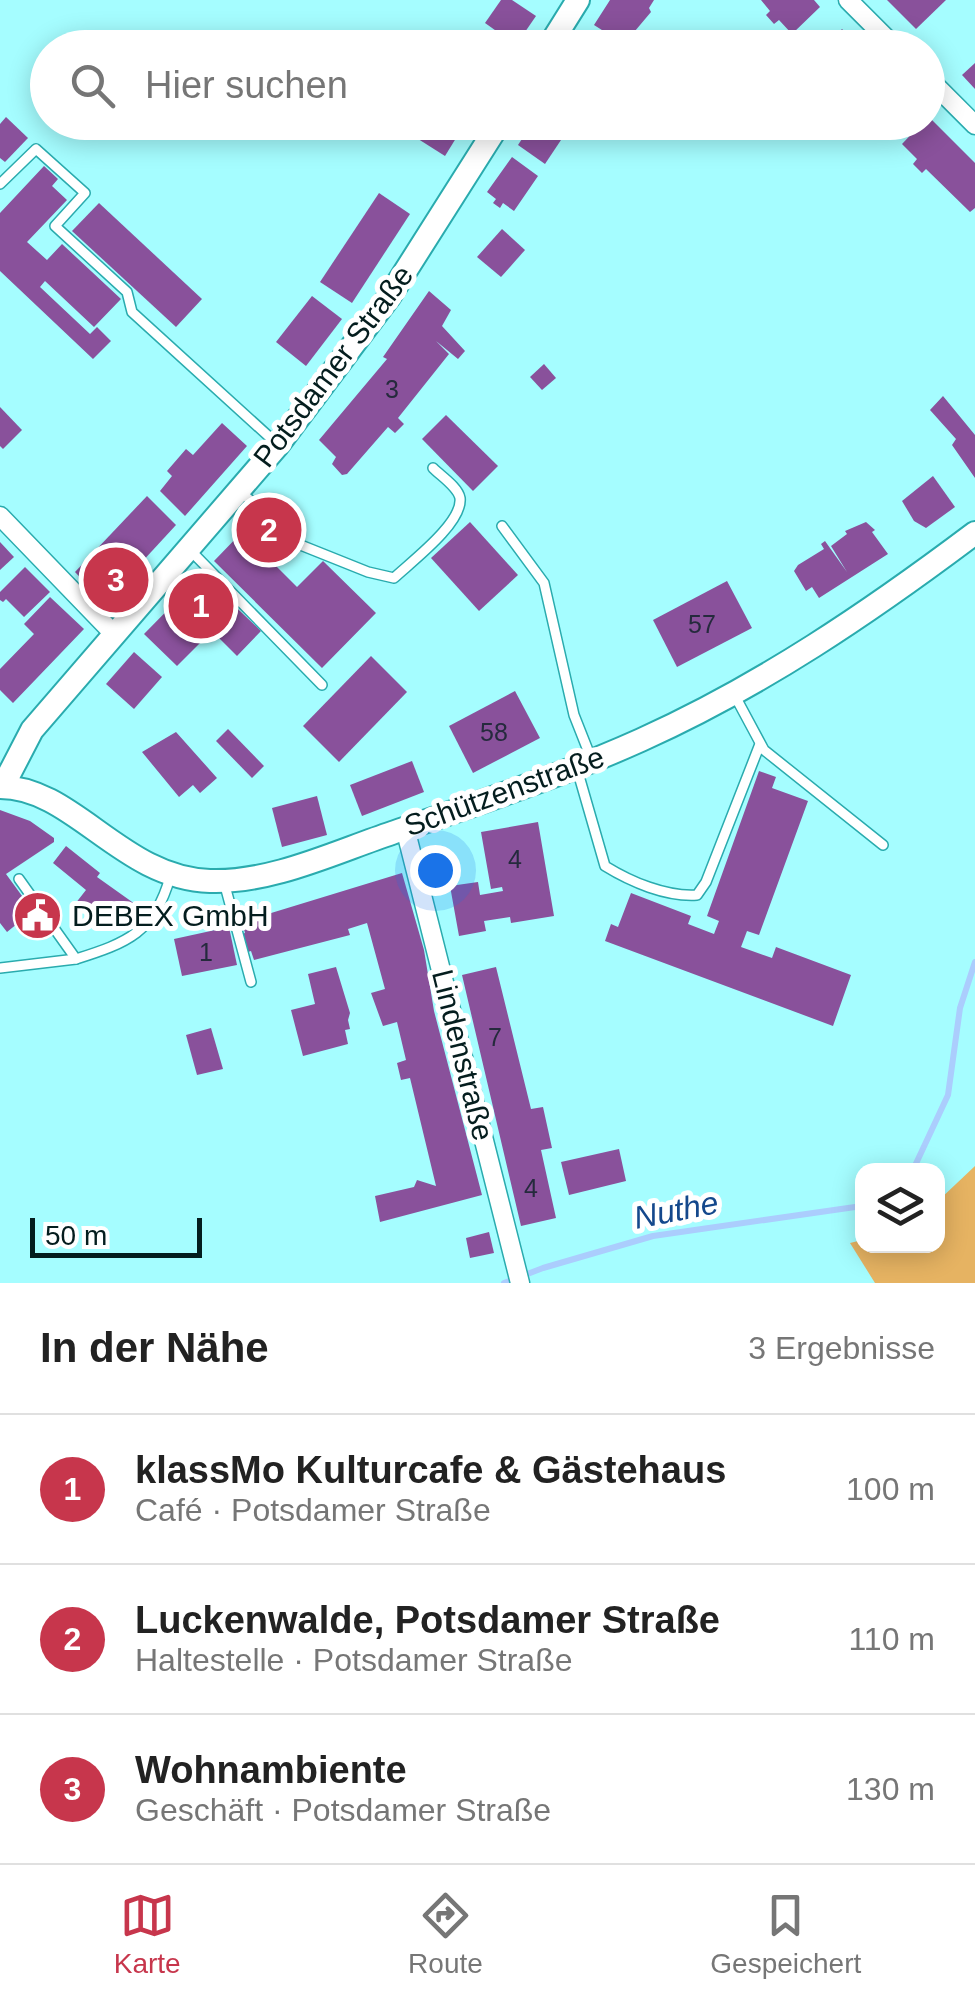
<!DOCTYPE html>
<html lang="de">
<meta charset="utf-8">
<style>
body{margin:0;font-family:Helvetica,sans-serif;background:#f6f6f6;color:#222}
.controls{position:absolute;right:30px;bottom:30px;display:grid;overflow:hidden;border-radius:20px;box-shadow:0 5px 25px #0003}
.controls button{width:90px;height:90px;display:grid;place-items:center;padding:0;border:0;border-bottom:2px solid #e0e0e0;background:#fff;color:#222;font:50px sans-serif}
.scale{position:absolute;left:30px;bottom:25px;width:172px;box-sizing:border-box;padding-left:10px;border:5px solid #041d1e;border-top:0;font-size:28px;line-height:35px;white-space:nowrap;color:#041d1e;-webkit-text-stroke:8px #fff;paint-order:stroke}
.you{position:absolute;left:435px;top:870px;width:35px;height:35px;margin:-25px;border:8px solid #fff;border-radius:50%;background:#1a73e8;box-shadow:0 0 0 15px #1a73e833}
.badge{display:grid;place-items:center;width:65px;height:65px;border-radius:50%;background:#c7364c;color:#fff;font-size:32px;font-weight:700}
.pin{position:absolute;translate:-50% -50%;border:5px solid #fff;box-shadow:0 2px 10px #0006}
.list{margin:0;padding:0;list-style:none}
h2{display:flex;justify-content:space-between;align-items:center;height:130px;margin:0;padding:0 40px;font-size:42px}
h2 small{font-size:32px;font-weight:400;color:#767676}
.list li{display:grid;grid-template-columns:65px 1fr auto;gap:30px;align-items:center;box-sizing:border-box;height:150px;padding:0 40px;border-top:2px solid #e0e0e0}
.list b{display:block;font-size:38px;white-space:nowrap}
.list p{margin:0;font-size:32px;white-space:nowrap;color:#767676}
.list em{font-size:32px;font-style:normal;color:#767676}
.icon{flex:none;width:55px;height:55px;fill:none;stroke:currentColor;stroke-width:2;stroke-linecap:round;stroke-linejoin:round}
.map{position:relative;flex:none;width:975px;height:1283px;overflow:hidden}
.search{position:absolute;background:#fff;box-shadow:0 5px 25px #0003;left:30px;right:30px;top:30px;height:110px;display:flex;align-items:center;gap:25px;box-sizing:border-box;padding:0 35px;border-radius:55px;color:#767676;font-size:38px}
.sheet{height:580px;background:#fff}
nav{display:flex;justify-content:space-around;align-items:center;box-sizing:border-box;height:140px;border-top:2px solid #e0e0e0;background:#fff;font-size:28px;color:#767676}
nav a{display:grid;justify-items:center;gap:5px}
nav .on{color:#c7364c}
.map>svg:first-child{display:block}
.green{fill:#e6b362}
.lines{fill:none;stroke-linecap:round;stroke-linejoin:round}
.stream{stroke:#abcdfd;stroke-width:6}
.building{fill:#89519b}
.service-casing{stroke:#2aabae;stroke-width:12}
.minor-casing{stroke:#2aabae;stroke-width:21}
.tertiary-casing{stroke:#2aabae;stroke-width:26}
.service{stroke:#fff;stroke-width:9}
.minor{stroke:#fff;stroke-width:18}
.tertiary{stroke:#fff;stroke-width:22}
.labels{text-anchor:middle;dominant-baseline:central;stroke-width:10;stroke-linejoin:round;paint-order:stroke}
.number-label{font-size:25px;fill:#252a3d}
.street-label{font-size:30px;fill:#041d1e;stroke:#fff}
.poi-label{font-size:30px;fill:#041d1e;stroke:#fff;text-anchor:start}
.water-label{font-size:32px;font-style:italic;fill:#14488c;stroke:#fff}
</style>
<div class="map">
<svg width="975" height="1283" viewBox="0 0 975 1283">
<rect width="100%" height="100%" fill="#a5fdff"/>
<polygon class="green" points="975,1166 975,1283 875,1283 850,1243 862,1240 862,1246 938,1246 938,1201"/>
<g class="lines">
<g class="stream">
<polyline points="913,1170 948,1095 960,1008 975,962"/>
<polyline points="504,1283 543,1268 653,1236 862,1206"/>
</g>
</g>
<g class="building">
<polygon points="501,0 512,0 536,16 516,45 485,23"/>
<polygon points="610,0 654,0 649,8 651,12 624,44 594,25"/>
<polygon points="761,0 814,0 820,7 792,34 779,20 774,24 766,15 770,11"/>
<polygon points="887,0 946,0 916,29"/>
<polygon points="842,29 861,48 824,48"/>
<polygon points="587,35 607,48 580,48"/>
<polygon points="975,63 975,89 962,75"/>
<polygon points="928,116 975,163 975,208 970,212 926,169 922,173 913,164 917,159 902,144 923,122 928,122"/>
<polygon points="6,117 28,138 5,162 0,158 0,124"/>
<polygon points="424,122 466,122 445,156 415,137"/>
<polygon points="533,122 573,122 545,164 518,145"/>
<polygon points="512,157 538,176 514,211 503,203 500,208 493,203 496,199 487,192"/>
<polygon points="44,166 58,179 52,186 67,200 27,242 47,260 62,244 121,299 94,327 45,281 40,287 90,334 97,327 111,341 93,359 0,271 0,213"/>
<polygon points="379,193 410,214 352,303 320,282"/>
<polygon points="99,203 202,299 176,327 72,231"/>
<polygon points="502,229 525,250 501,277 477,257"/>
<polygon points="429,291 451,310 442,326 465,351 458,359 436,341 449,354 398,418 404,424 395,433 388,427 347,474 342,475 332,464 336,457 319,440 387,359 383,357"/>
<polygon points="312,296 342,319 306,366 276,342"/>
<polygon points="544,364 556,378 542,390 530,377"/>
<polygon points="943,396 975,435 975,478 952,445 956,439 930,410"/>
<polygon points="0,407 22,430 3,449 0,446"/>
<polygon points="446,415 498,466 473,491 422,439"/>
<polygon points="222,423 247,446 185,516 160,491 172,476 167,471 186,449 193,455"/>
<polygon points="933,476 955,507 926,528 914,521 902,501"/>
<polygon points="147,496 176,525 104,603 75,572"/>
<polygon points="470,522 518,575 479,611 431,558"/>
<polygon points="866,522 875,530 872,532 888,554 819,598 812,587 806,591 794,571 798,565 824,549 821,544 825,541 847,572 831,546 847,534 845,531"/>
<polygon points="242,532 297,587 323,561 376,613 322,668 214,561"/>
<polygon points="0,542 14,557 0,570"/>
<polygon points="25,567 50,592 24,617 6,599 3,602 0,600 0,592"/>
<polygon points="202,575 261,631 237,656 212,631 177,666 144,634"/>
<polygon points="727,581 752,628 677,667 653,620"/>
<polygon points="50,597 84,629 13,703 0,690 0,669 34,634 24,624"/>
<polygon points="134,652 162,677 134,709 106,684"/>
<polygon points="371,656 407,692 339,762 303,726"/>
<polygon points="515,691 540,738 473,773 449,726"/>
<polygon points="228,729 264,766 252,778 216,741"/>
<polygon points="176,732 217,778 200,793 193,785 179,797 142,752"/>
<polygon points="412,761 424,792 362,816 350,785"/>
<polygon points="759,771 776,777 772,788 808,801 759,935 747,931 741,947 772,958 776,947 851,975 833,1026 605,941 611,924 618,927 631,893 691,916 688,924 714,934 719,921 707,916"/>
<polygon points="317,796 327,835 282,847 272,808"/>
<polygon points="0,810 30,821 54,838 54,842 6,874 33,911 7,932 0,923"/>
<polygon points="538,822 554,916 511,923 510,917 484,921 486,931 459,936 450,886 478,882 480,895 503,891 502,887 491,889 481,832"/>
<polygon points="66,846 100,873 97,877 142,909 128,926 114,915 103,926 75,904 86,890 53,863"/>
<polygon points="402,873 424,950 434,1011 482,1195 380,1222 375,1196 414,1187 417,1180 436,1186 410,1078 401,1080 397,1063 406,1060 397,1022 383,1026 371,993 385,989 367,923 348,929 350,935 254,960 251,951 245,953 239,935 245,933 242,922"/>
<polygon points="229,927 237,965 182,976 174,939"/>
<polygon points="336,967 350,1013 348,1020 350,1029 345,1030 348,1044 303,1056 291,1010 315,1004 308,974"/>
<polygon points="496,967 531,1109 543,1107 552,1148 541,1150 556,1218 521,1226 462,975"/>
<polygon points="211,1028 223,1069 197,1075 186,1035"/>
<polygon points="619,1149 626,1181 569,1195 561,1162"/>
<polygon points="489,1232 494,1253 470,1258 466,1238"/>
</g>
<g class="lines">
<defs>
<g id="service">
<polyline points="0,184 36,149 85,193 55,226 127,292 132,312 276,443"/>
<path d="M 241,492 L 298,544 L 368,572 L 394,578 C 411,562 463,523 460,498 C 458,487 441,476 433,468"/>
<polyline points="502,526 544,583 574,715 591,758"/>
<polyline points="190,550 322,685"/>
<polyline points="735,696 764,750 883,845"/>
<path d="M 577,769 L 605,866 C 631,882 666,897 697,895 L 706,882 L 760,744"/>
<path d="M 19,879 L 76,959 C 127,943 155,932 170,877"/>
<polyline points="224,882 251,982"/>
<polyline points="0,968 76,959"/>
</g>
<g id="minor">
<polyline points="848,0 896,48"/>
<polyline points="928,78 975,125"/>
<polyline points="0,516 114,634"/>
<polyline points="405,828 520,1283"/>
</g>
<g id="tertiary">
<polyline points="548,48 578,0"/>
<polyline points="3,786 32,730 278,445 389,297 500,122"/>
<path d="M 0,787 C 74,787 121,878 210,881 C 272,883 335,852 392,833 C 475,804 561,776 641,740 C 761,686 870,612 975,533"/>
</g>
</defs>
<use href="#service" class="service-casing"/>
<use href="#minor" class="minor-casing"/>
<use href="#tertiary" class="tertiary-casing"/>
<use href="#service" class="service"/>
<use href="#minor" class="minor"/>
<use href="#tertiary" class="tertiary"/>
</g>
<defs>
<symbol id="civic-disc" viewBox="-11 -11 22 22"><circle r="9.5" fill="#c7364c" stroke="#fff"/><path d="M-.6-6.5H3V-4.5H.6V-3L4-1V1h2V6H-6V1h2V-1L-.6-3ZM-1.2 2.5V6h2.4V2.5Z" fill="#fff"/></symbol>
</defs>
<g fill-rule="evenodd">
<use href="#civic-disc" x="10" y="888" width="55" height="55"/>
</g>
<g class="labels">
<g class="number-label">
<text x="392" y="389">3</text>
<text x="702" y="624">57</text>
<text x="494" y="732">58</text>
<text x="515" y="859">4</text>
<text x="206" y="952">1</text>
<text x="495" y="1037">7</text>
<text x="531" y="1188">4</text>
</g>
<g class="street-label">
<text transform="translate(333 366) rotate(-53)">Potsdamer Straße</text>
<text transform="translate(504 791) rotate(-20)">Schützenstraße</text>
<text transform="translate(463 1055) rotate(76)">Lindenstraße</text>
</g>
<g class="poi-label">
<text x="72" y="915">DEBEX GmbH</text>
</g>
<g class="water-label">
<text transform="translate(676 1210) rotate(-11)">Nuthe</text>
</g>
</g>
</svg>
<div class="controls">
<button><svg class="icon" aria-label="layers" viewBox="0 0 24 24"><path d="M12 4l9 5-9 5-9-5zM3 14l9 5 9-5"/></svg></button>
</div>
<div class="scale">50 m</div>
<div class="you"></div>
<div class="pin badge" style="left:201px;top:606px">1</div>
<div class="pin badge" style="left:269px;top:530px">2</div>
<div class="pin badge" style="left:116px;top:580px">3</div>
<div class="search"><svg class="icon" aria-label="search" viewBox="0 0 24 24"><circle cx="10" cy="10" r="6"/><path d="M15 15l6 6"/></svg>Hier suchen</div>
</div>
<section class="sheet">
<h2>In der Nähe<small>3 Ergebnisse</small></h2>
<ul class="list">
<li><span class="badge">1</span><div><b>klassMo Kulturcafe &amp; Gästehaus</b><p>Café · Potsdamer Straße</p></div><em>100 m</em></li>
<li><span class="badge">2</span><div><b>Luckenwalde, Potsdamer Straße</b><p>Haltestelle · Potsdamer Straße</p></div><em>110 m</em></li>
<li><span class="badge">3</span><div><b>Wohnambiente</b><p>Geschäft · Potsdamer Straße</p></div><em>130 m</em></li>
</ul>
</section>
<nav>
<a class="on"><svg class="icon" aria-label="map" viewBox="0 0 24 24"><path d="M3 6l6-2 6 2 6-2v14l-6 2-6-2-6 2zM9 4v14M15 6v14"/></svg>Karte</a>
<a><svg class="icon" aria-label="directions" viewBox="0 0 24 24"><path d="M12 3l9 9-9 9-9-9zM9 14v-3h6M13 9l2 2-2 2"/></svg>Route</a>
<a><svg class="icon" aria-label="saved" viewBox="0 0 24 24"><path d="M7 4h10v16l-5-4-5 4z"/></svg>Gespeichert</a>
</nav>
